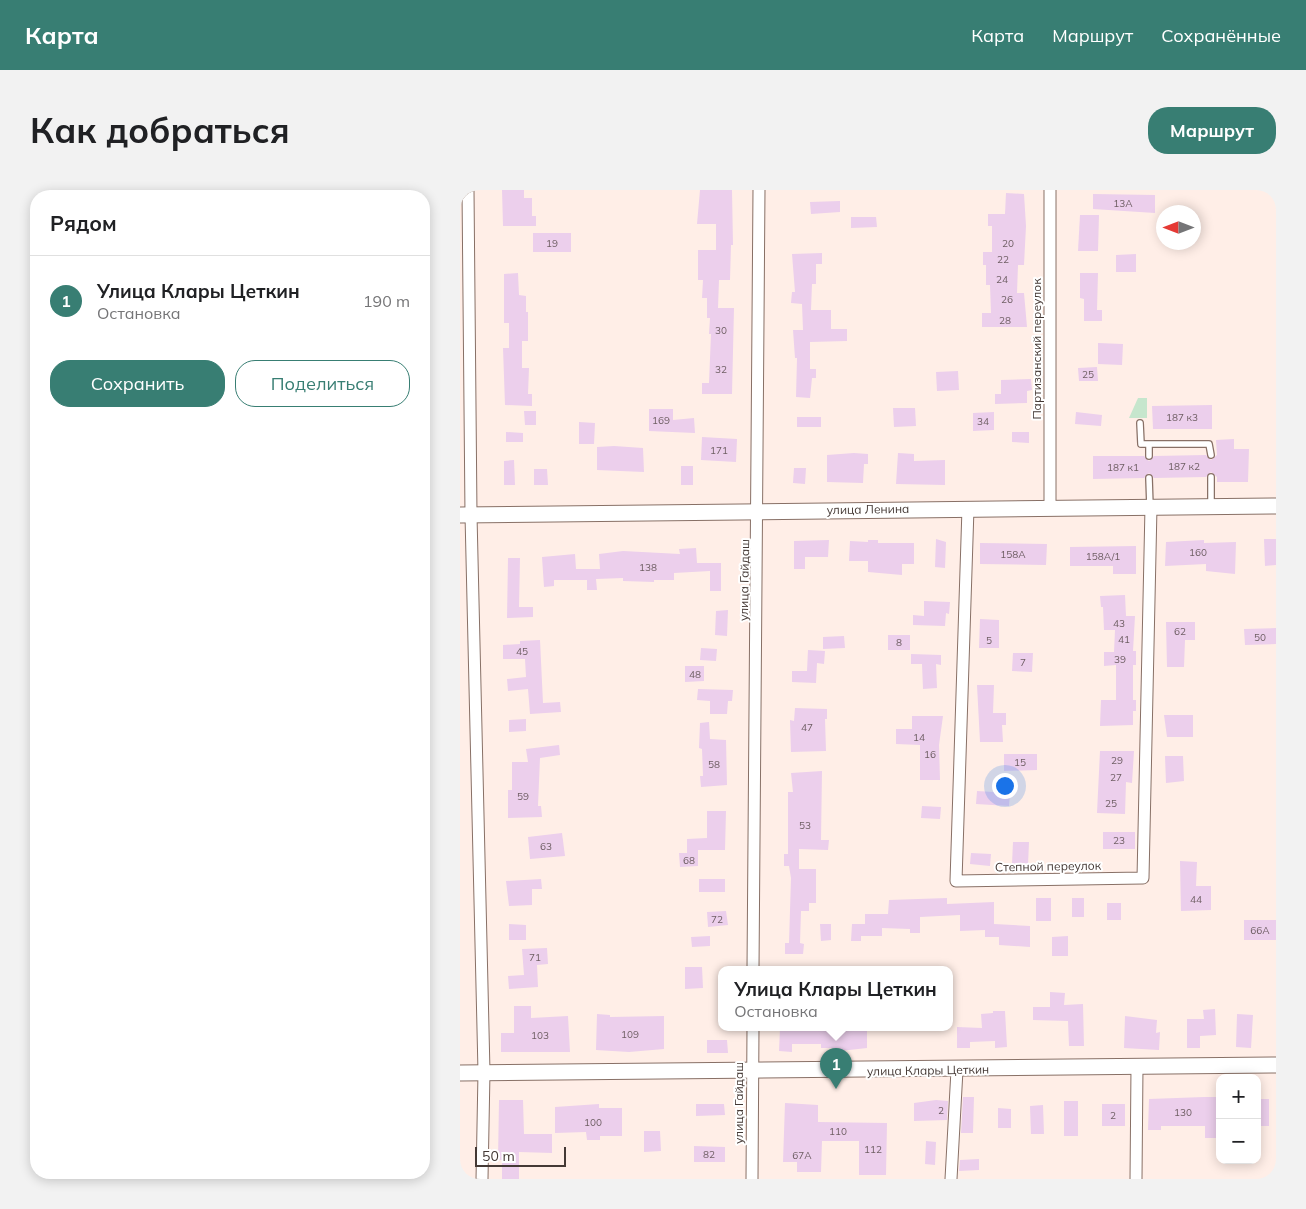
<!DOCTYPE html>
<html lang="ru">
<meta charset="utf-8">
<style>
body{margin:0;font-family:Mulish,sans-serif;background:#f2f2f2;color:#202124}
.controls{position:absolute;right:15px;bottom:15px;display:grid;overflow:hidden;border-radius:10px;box-shadow:0 2px 12px #0003}
.controls button{width:45px;height:45px;display:grid;place-items:center;padding:0;border:0;border-bottom:1px solid #e0e0e0;background:#fff;color:#202124;font:25px sans-serif}
.compass{position:absolute;left:696px;top:15px;width:45px;height:45px;border-radius:50%;background:#fff;box-shadow:0 2px 12px #0003;rotate:270deg}
.scale{position:absolute;left:15px;bottom:12px;width:91px;box-sizing:border-box;padding-left:5px;border:2px solid #443935;border-top:0;font-size:14px;line-height:18px;white-space:nowrap;color:#443935;-webkit-text-stroke:4px #fff;paint-order:stroke}
.you{position:absolute;left:544px;top:595px;width:18px;height:18px;margin:-12px;border:4px solid #fff;border-radius:50%;background:#1a73e8;box-shadow:0 0 0 8px #1a73e833}
.badge{display:grid;place-items:center;width:32px;height:32px;border-radius:50%;background:#387e73;color:#fff;font-size:16px;font-weight:700}
.pin{position:absolute;translate:-50% -41px;filter:drop-shadow(0 1px 2px #0008)}
.pin::after{content:'';position:absolute;top:26px;width:18px;height:15px;background:inherit;clip-path:polygon(0 0,100% 0,50% 100%)}
.popup{position:absolute;left:258px;top:776px;width:235px;height:65px;box-sizing:border-box;display:grid;place-content:center;border-radius:10px;background:#fff;filter:drop-shadow(0 1px 4px #0005);font-size:16px;white-space:nowrap;color:#757577}
.popup b{font-size:19px;color:#202124}
.popup::after{content:'';position:absolute;left:50%;top:100%;margin-left:-10px;border:10px solid transparent;border-top-color:#fff}
.list{margin:0;padding:0;list-style:none}
h2{display:flex;justify-content:space-between;align-items:center;height:65px;margin:0;padding:0 20px;font-size:21px}
h2 small{font-size:16px;font-weight:400;color:#757577}
.list li{display:grid;grid-template-columns:32px 1fr auto;gap:15px;align-items:center;box-sizing:border-box;height:90px;padding:0 20px;border-top:1px solid #e0e0e0}
.list b{display:block;font-size:19px;white-space:nowrap}
.list p{margin:0;font-size:16px;white-space:nowrap;color:#757577}
.list em{font-size:16px;font-style:normal;color:#757577}
.actions{display:flex;gap:10px;padding:15px 20px}
.actions a{flex:1;padding:11px 0;border:1px solid #387e73;border-radius:20px;text-align:center;font-size:18px;color:#387e73}
.actions .main{background:#387e73;color:#fff}
.map{position:relative;flex:none;width:816px;height:989px;overflow:hidden;border-radius:20px}
header{display:flex;align-items:center;gap:30px;box-sizing:border-box;height:70px;padding:0 25px;background:#387e73;color:#fff}
header strong{font-size:24px}
nav{display:flex;gap:28px;margin-inline-start:auto;font-size:18px}
.intro{display:flex;align-items:center;justify-content:space-between;box-sizing:border-box;height:120px;padding:0 30px}
h1{margin:0;font-size:35px}
.button{padding:12px 22px;border-radius:20px;background:#387e73;color:#fff;font-size:18px;font-weight:700}
main{display:flex;gap:30px;padding:0 30px}
aside{flex:1;background:#fff;border-radius:20px;box-shadow:0 2px 12px #0003}
.map>svg:first-child{display:block}
.green{fill:#c6e6cd}
.building{fill:#eccfec}
.lines{fill:none;stroke-linecap:round;stroke-linejoin:round}
.lane-casing{stroke:#887066;stroke-width:8}
.street-casing{stroke:#887066;stroke-width:13}
.secondary-casing{stroke:#887066;stroke-width:17}
.lane{stroke:#fff;stroke-width:5.5}
.street{stroke:#fff;stroke-width:11}
.secondary{stroke:#fff;stroke-width:15}
.labels{text-anchor:middle;dominant-baseline:central;stroke-width:4;stroke-linejoin:round;paint-order:stroke}
.number-label{font-size:10px;fill:#6e5e63}
.street-label{font-size:12px;fill:#443935;stroke:#fff}
</style>
<header>
<strong>Карта</strong>
<nav><a>Карта</a><a>Маршрут</a><a>Сохранённые</a></nav>
</header>
<div class="intro"><h1>Как добраться</h1><a class="button">Маршрут</a></div>
<main>
<aside>
<h2>Рядом<small></small></h2>
<ul class="list">
<li><span class="badge">1</span><div><b>Улица Клары Цеткин</b><p>Остановка</p></div><em>190 m</em></li>
</ul>
<div class="actions"><a class="main">Сохранить</a><a>Поделиться</a></div>
</aside>
<div class="map">
<svg width="816" height="989" viewBox="0 0 816 989">
<rect width="100%" height="100%" fill="#ffeee7"/>
<polygon class="green" points="678,208 687,208 687,228 669,228"/>
<g class="building">
<polygon points="42,0 64,0 64,8 72,8 72,26 76,26 76,36 43,36"/>
<polygon points="240,0 272,0 273,55 271,55 270,90 259,90 258,118 274,118 272,204 242,204 242,193 249,193 251,144 249,144 250,128 247,128 247,108 242,108 243,90 238,90 238,60 256,60 256,34 237,34"/>
<polygon points="546,3 564,4 566,36 564,75 558,75 557,103 564,103 567,137 522,137 522,123 531,123 530,95 526,95 526,75 523,75 523,62 532,62 532,36 528,36 528,24 545,24"/>
<polygon points="633,4 695,5 695,23 633,19"/>
<polygon points="380,11 380,22 351,24 350,12"/>
<polygon points="620,25 639,25 638,61 618,61"/>
<polygon points="391,27 416,27 417,37 391,38"/>
<rect x="73" y="43" width="38" height="19"/>
<polygon points="362,63 362,74 356,74 356,94 352,94 351,120 371,120 371,139 387,139 387,151 350,152 350,179 356,179 356,188 352,188 350,208 336,207 337,168 335,168 333,140 343,140 342,114 331,113 332,102 335,102 332,64"/>
<polygon points="676,64 676,82 656,82 656,65"/>
<polygon points="58,83 59,105 66,106 66,122 68,122 68,151 62,151 62,178 69,178 68,204 72,204 72,216 45,215 43,158 49,158 49,133 44,133 44,84"/>
<polygon points="620,83 638,83 637,120 642,120 642,131 624,131 624,109 620,108"/>
<polygon points="638,153 663,154 662,175 638,174"/>
<polygon points="637,177 638,191 619,191 618,178"/>
<polygon points="498,181 499,200 477,201 476,182"/>
<polygon points="571,189 572,200 567,201 567,213 535,214 535,204 541,204 541,190"/>
<polygon points="752,215 752,239 693,239 692,216"/>
<polygon points="433,218 455,218 456,236 434,237"/>
<polygon points="189,219 213,219 213,230 234,228 235,243 189,241"/>
<polygon points="64,221 76,221 76,235 65,235"/>
<polygon points="534,222 534,240 513,241 513,223"/>
<polygon points="616,222 642,225 641,236 615,234"/>
<rect x="337" y="227" width="24" height="10"/>
<polygon points="119,232 135,233 134,254 119,254"/>
<polygon points="46,242 63,243 63,252 46,252"/>
<polygon points="552,242 569,242 569,253 552,252"/>
<polygon points="242,247 277,249 276,272 241,270"/>
<polygon points="774,249 774,259 789,259 788,292 757,292 757,287 751,282 746,287 694,288 689,283 684,288 633,289 633,266 684,266 689,271 694,266 746,265 751,270 757,265 756,250"/>
<polygon points="154,256 183,258 184,282 137,280 137,257"/>
<polygon points="394,263 408,264 408,274 404,274 403,293 367,292 367,265"/>
<polygon points="438,263 454,264 454,271 485,270 485,295 436,294"/>
<polygon points="54,270 55,295 44,295 44,271"/>
<rect x="221" y="276" width="12" height="19"/>
<polygon points="334,278 346,278 345,294 333,293"/>
<polygon points="74,279 87,279 88,295 74,295"/>
<polygon points="476,349 486,352 485,378 475,377"/>
<polygon points="804,349 816,349 816,375 805,376"/>
<polygon points="369,350 368,367 345,367 345,379 334,379 334,351"/>
<polygon points="408,350 418,350 418,353 454,353 454,374 442,374 442,385 408,382 408,371 389,371 390,351 408,352"/>
<polygon points="744,350 744,353 776,352 775,384 746,381 746,374 705,376 706,352"/>
<polygon points="520,353 587,354 586,375 520,374"/>
<polygon points="676,356 676,384 653,384 653,376 610,376 610,357"/>
<polygon points="236,358 237,373 261,373 261,401 250,401 250,381 214,383 214,390 194,390 194,392 163,391 163,388 136,389 137,400 127,400 127,390 94,390 94,396 84,397 82,367 115,364 116,379 140,379 139,364 163,361 220,364 219,359"/>
<polygon points="48,368 60,368 59,417 73,417 73,427 47,428"/>
<polygon points="665,405 666,426 675,426 673,461 676,461 676,475 673,475 673,510 676,510 676,521 673,521 673,535 640,536 641,510 656,510 656,475 644,476 644,462 654,462 655,440 644,440 643,417 641,417 640,406"/>
<polygon points="464,411 490,412 489,424 486,423 485,436 453,435 453,425 464,426"/>
<polygon points="268,420 267,446 255,445 256,421"/>
<polygon points="520,429 539,430 539,458 519,458"/>
<polygon points="706,432 735,432 735,450 725,450 724,477 707,477"/>
<polygon points="816,438 816,454 785,455 784,439"/>
<rect x="428" y="445" width="22" height="15"/>
<polygon points="384,446 385,458 363,459 363,447"/>
<polygon points="80,450 83,513 100,512 101,522 70,524 68,499 48,501 47,489 66,487 65,469 43,469 43,455 60,454 60,451"/>
<polygon points="241,458 257,459 256,471 240,470"/>
<polygon points="348,460 365,461 364,474 357,473 356,493 332,492 332,481 347,481"/>
<polygon points="553,463 573,463 572,482 552,481"/>
<polygon points="451,464 481,465 481,475 476,474 477,498 463,499 462,474 451,474"/>
<polygon points="225,476 244,476 244,491 225,492"/>
<polygon points="517,495 534,495 533,523 546,523 546,535 542,535 543,552 520,552"/>
<polygon points="238,499 273,500 272,511 268,511 267,524 250,524 250,511 237,510"/>
<polygon points="335,518 367,519 367,529 365,529 366,561 331,562 330,530 334,531"/>
<polygon points="704,525 733,525 733,547 707,547"/>
<polygon points="452,526 483,526 479,555 480,590 460,590 460,555 436,554 436,539 452,539"/>
<polygon points="66,529 66,541 49,542 49,530"/>
<polygon points="249,532 250,549 266,550 267,595 241,597 240,586 243,586 242,559 239,558 240,533"/>
<polygon points="99,555 100,565 80,568 78,616 81,616 82,627 48,628 48,600 52,600 52,572 68,572 66,559"/>
<polygon points="640,561 674,561 672,593 666,592 665,624 637,623"/>
<polygon points="544,564 577,564 577,580 544,581"/>
<polygon points="705,566 723,566 724,591 706,593"/>
<polygon points="362,581 361,650 369,650 368,660 339,659 339,679 356,679 356,713 349,713 349,721 341,721 340,753 344,754 343,764 325,764 325,753 329,753 331,688 329,676 324,676 324,664 328,664 328,602 333,602 331,583"/>
<polygon points="517,601 550,603 549,616 516,614"/>
<polygon points="462,616 481,617 480,629 461,628"/>
<polygon points="247,621 266,621 265,660 238,660 238,676 220,677 219,663 227,663 227,649 247,648"/>
<rect x="643" y="642" width="32" height="17"/>
<polygon points="102,643 105,666 70,669 68,647"/>
<polygon points="553,652 569,652 568,675 552,674"/>
<polygon points="511,663 531,664 530,676 510,674"/>
<polygon points="720,671 737,672 736,696 751,696 751,720 721,721"/>
<polygon points="81,689 82,699 72,699 72,715 49,716 46,691"/>
<rect x="239" y="689" width="26" height="13"/>
<polygon points="487,708 487,714 534,712 534,734 570,736 570,757 539,755 539,747 525,747 525,740 500,741 500,725 460,727 460,743 450,743 450,739 422,738 422,746 401,746 401,751 391,751 392,734 405,734 405,724 428,724 429,710"/>
<rect x="576" y="708" width="15" height="23"/>
<rect x="612" y="708" width="12" height="19"/>
<rect x="647" y="713" width="14" height="17"/>
<polygon points="266,721 268,735 248,737 247,722"/>
<rect x="784" y="730" width="32" height="20"/>
<polygon points="49,734 66,735 66,750 49,750"/>
<polygon points="360,734 371,734 371,750 361,751"/>
<polygon points="250,746 250,756 232,757 231,747"/>
<polygon points="608,746 608,766 592,766 592,747"/>
<polygon points="87,758 88,774 77,775 78,797 49,799 48,786 64,785 62,759"/>
<polygon points="225,777 242,777 243,798 225,799"/>
<polygon points="590,802 605,803 604,815 623,814 624,856 609,856 608,831 573,830 573,817 590,817"/>
<polygon points="54,816 71,816 71,828 108,826 110,862 41,862 41,843 54,843"/>
<polygon points="755,819 756,845 740,846 740,858 727,858 727,829 744,829 743,820"/>
<polygon points="533,821 545,821 547,857 535,858 535,851 510,852 510,858 497,858 497,837 522,838 521,824 533,823"/>
<polygon points="137,824 150,825 150,827 204,826 204,859 169,862 136,860"/>
<polygon points="777,824 793,825 791,858 776,857"/>
<polygon points="665,826 697,830 696,843 700,842 699,860 664,858"/>
<polygon points="320,838 407,840 407,858 380,861 380,858 361,858 361,854 332,854 332,862 319,861"/>
<polygon points="247,850 267,850 268,863 247,863"/>
<polygon points="503,907 514,907 513,943 501,943"/>
<polygon points="744,907 756,907 756,948 745,948 745,936 701,936 701,940 688,940 689,909"/>
<rect x="800" y="909" width="9" height="27"/>
<polygon points="39,910 63,910 64,944 92,944 92,963 59,962 59,989 42,989 42,970 38,970"/>
<polygon points="476,910 488,911 487,930 454,931 454,913"/>
<rect x="604" y="911" width="14" height="35"/>
<polygon points="325,913 358,915 358,932 427,933 426,985 399,985 399,951 362,951 361,982 337,982 337,972 323,972"/>
<polygon points="139,914 139,918 162,918 162,946 140,946 140,950 127,950 126,942 95,943 95,917"/>
<polygon points="236,914 264,914 265,925 236,926"/>
<rect x="642" y="914" width="23" height="22"/>
<polygon points="583,915 584,944 571,944 570,916"/>
<polygon points="538,918 551,919 551,938 538,938"/>
<polygon points="184,941 200,941 201,961 184,962"/>
<polygon points="466,951 476,952 475,975 465,974"/>
<polygon points="234,956 265,957 265,972 234,972"/>
<polygon points="519,969 519,980 499,981 500,970"/>
</g>
<g class="lines">
<defs>
<g id="lane">
<polyline points="680,233 681,254 749,254 751,265"/>
<polyline points="689,255 689,266"/>
<polyline points="751,287 751,315"/>
<polyline points="689,288 690,317"/>
</g>
<g id="street">
<polyline points="8,0 11,325 24,882 22,989"/>
<polyline points="590,0 590,318"/>
<polyline points="508,318 496,691 683,688 691,317"/>
<polyline points="293,780 299,0"/>
<polyline points="292,989 293,838"/>
<polyline points="491,989 497,880"/>
<polyline points="676,989 677,877"/>
</g>
<g id="secondary">
<polyline points="0,325 816,316"/>
<polyline points="0,883 816,875"/>
</g>
</defs>
<use href="#lane" class="lane-casing"/>
<use href="#street" class="street-casing"/>
<use href="#secondary" class="secondary-casing"/>
<use href="#lane" class="lane"/>
<use href="#street" class="street"/>
<use href="#secondary" class="secondary"/>
</g>
<g class="labels">
<g class="number-label">
<text x="663" y="13">13А</text>
<text x="92" y="53">19</text>
<text x="548" y="53">20</text>
<text x="543" y="69">22</text>
<text x="542" y="89">24</text>
<text x="547" y="109">26</text>
<text x="545" y="130">28</text>
<text x="261" y="140">30</text>
<text x="261" y="179">32</text>
<text x="628" y="184">25</text>
<text x="722" y="227">187 к3</text>
<text x="201" y="230">169</text>
<text x="523" y="231">34</text>
<text x="259" y="260">171</text>
<text x="724" y="276">187 к2</text>
<text x="663" y="277">187 к1</text>
<text x="738" y="362">160</text>
<text x="553" y="364">158А</text>
<text x="643" y="366">158А/1</text>
<text x="188" y="377">138</text>
<text x="659" y="433">43</text>
<text x="720" y="441">62</text>
<text x="800" y="447">50</text>
<text x="664" y="449">41</text>
<text x="529" y="450">5</text>
<text x="439" y="452">8</text>
<text x="62" y="461">45</text>
<text x="660" y="469">39</text>
<text x="563" y="472">7</text>
<text x="235" y="484">48</text>
<text x="347" y="537">47</text>
<text x="459" y="547">14</text>
<text x="470" y="564">16</text>
<text x="657" y="570">29</text>
<text x="560" y="572">15</text>
<text x="254" y="574">58</text>
<text x="656" y="587">27</text>
<text x="63" y="606">59</text>
<text x="651" y="613">25</text>
<text x="345" y="635">53</text>
<text x="659" y="650">23</text>
<text x="86" y="656">63</text>
<text x="229" y="670">68</text>
<text x="736" y="709">44</text>
<text x="257" y="729">72</text>
<text x="800" y="740">66А</text>
<text x="75" y="767">71</text>
<text x="170" y="844">109</text>
<text x="80" y="845">103</text>
<text x="481" y="920">2</text>
<text x="723" y="922">130</text>
<text x="653" y="925">2</text>
<text x="133" y="932">100</text>
<text x="378" y="941">110</text>
<text x="413" y="959">112</text>
<text x="249" y="964">82</text>
<text x="342" y="965">67А</text>
</g>
<g class="street-label">
<text transform="translate(576 159) rotate(-90)">Партизанский переулок</text>
<text transform="translate(408 319) rotate(-1)">улица Ленина</text>
<text transform="translate(284 390) rotate(-89)">улица Гайдаш</text>
<text transform="translate(588 676) rotate(-1)">Степной переулок</text>
<text transform="translate(468 880) rotate(-1)">улица Клары Цеткин</text>
<text transform="translate(278 913) rotate(-90)">улица Гайдаш</text>
</g>
</g>
</svg>
<div class="controls">
<button>+</button>
<button>−</button>
</div>
<svg class="compass" viewBox="-18 -18 36 36"><path d="M0-13l5 13h-10z" fill="#e53935"/><path d="M0 13l5-13h-10z" fill="#757577"/></svg>
<div class="scale">50 m</div>
<div class="you"></div>
<div class="pin badge" style="left:376px;top:899px">1</div>
<div class="popup"><b>Улица Клары Цеткин</b>Остановка</div>
</div>
</main>
